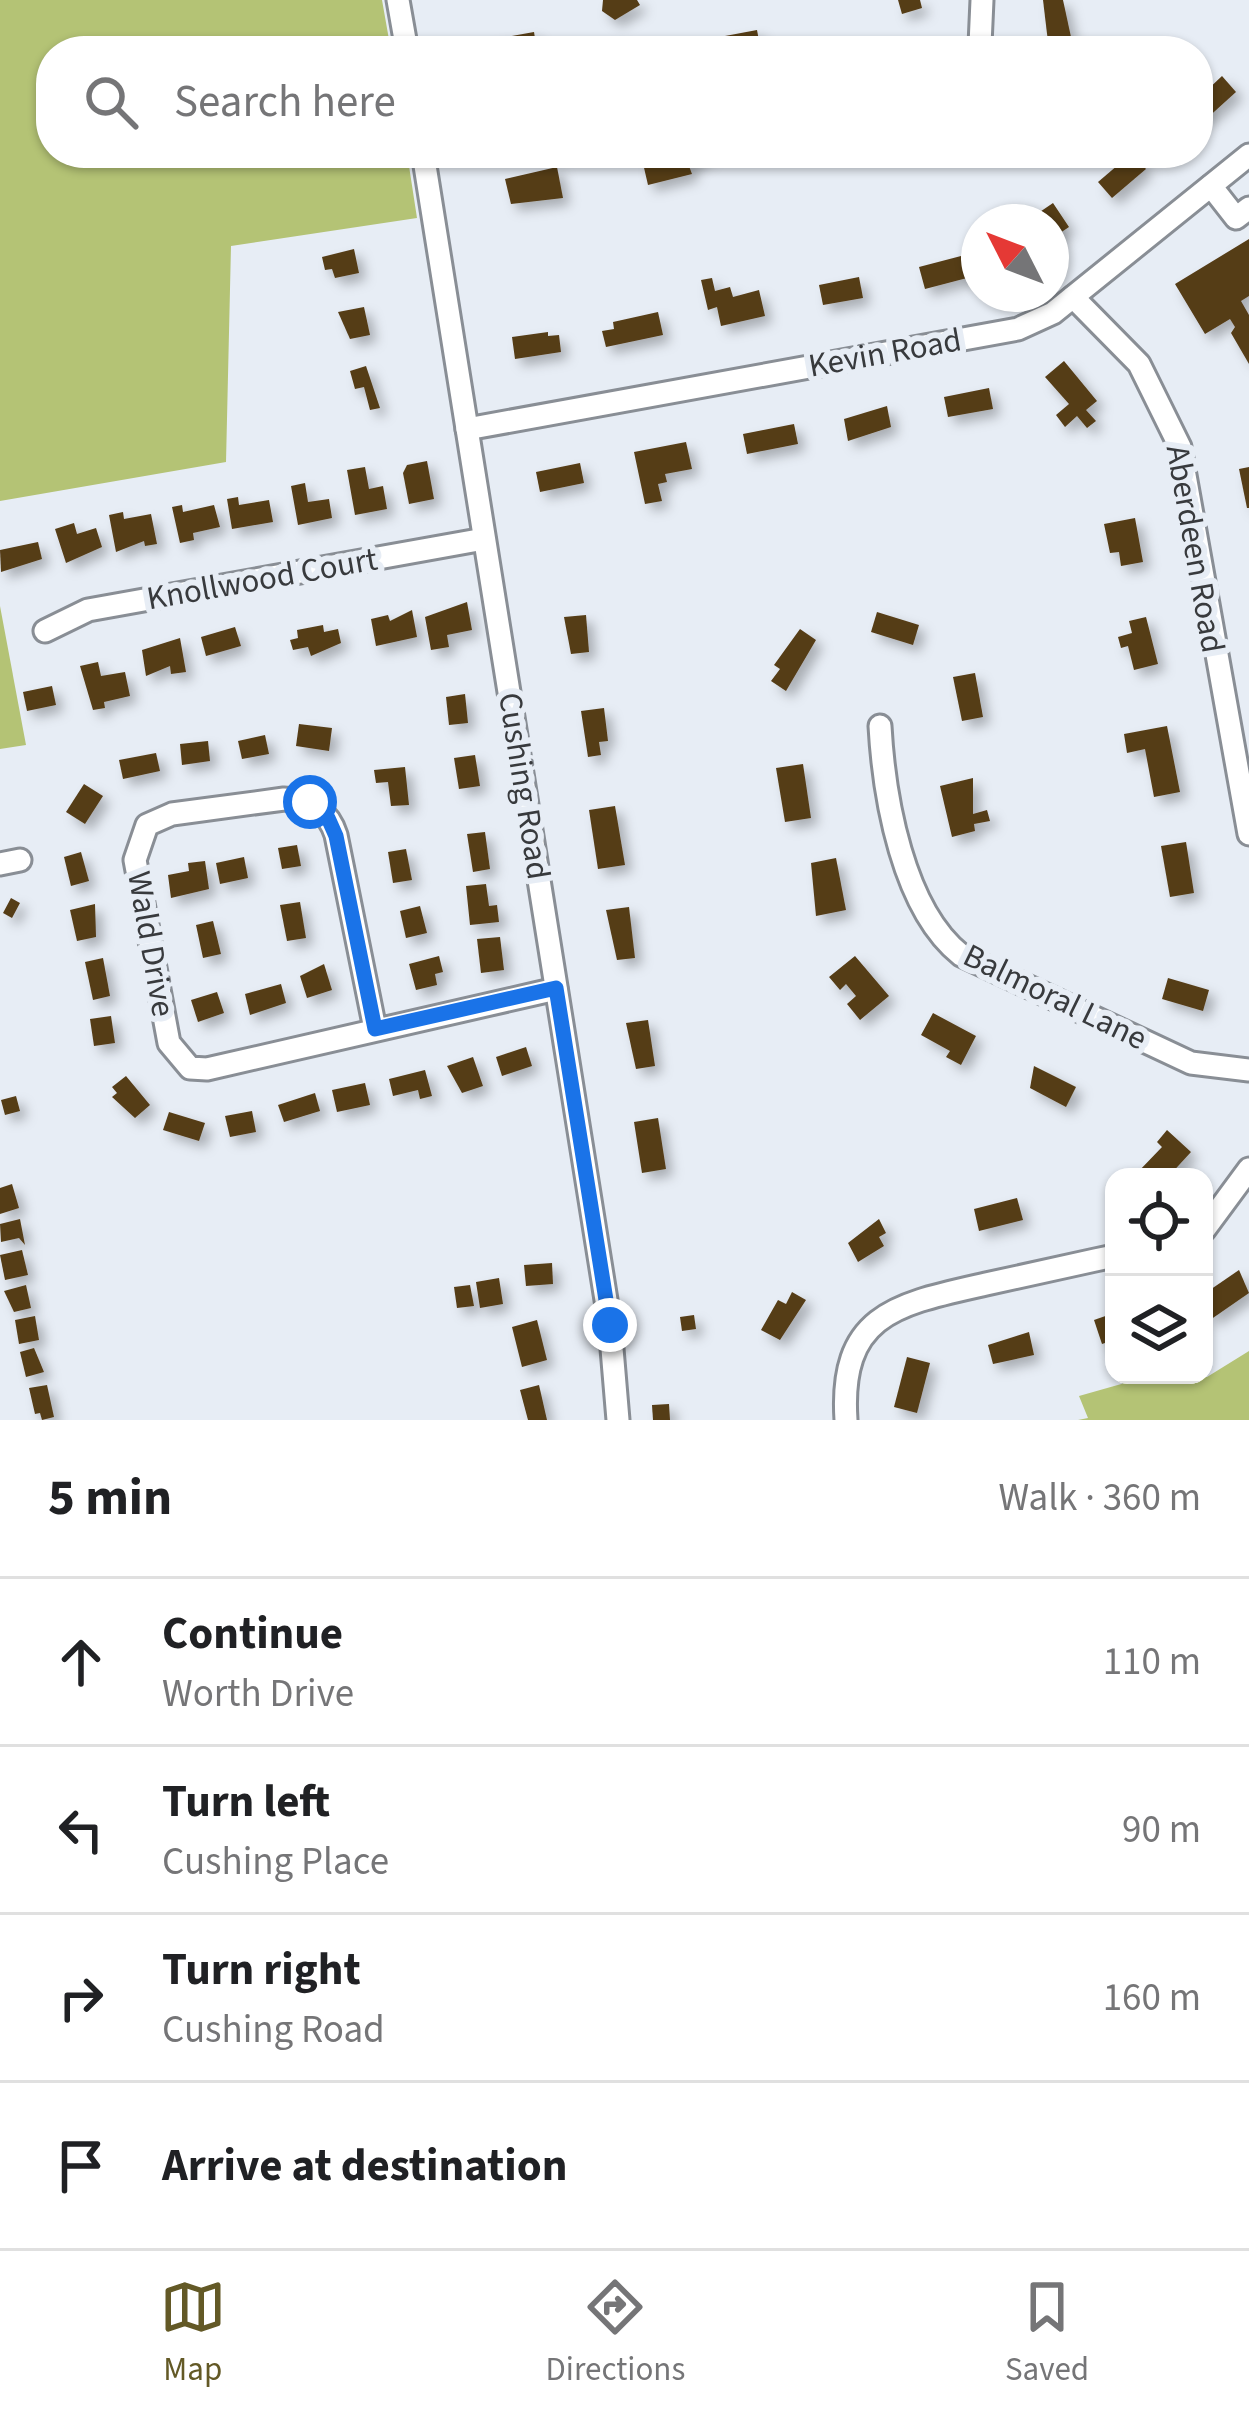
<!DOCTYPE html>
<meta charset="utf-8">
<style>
body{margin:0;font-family:"Source Sans 3",sans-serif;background:#f2f2f2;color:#202124}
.controls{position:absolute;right:36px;bottom:36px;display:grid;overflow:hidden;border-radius:24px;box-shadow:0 3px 9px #0004}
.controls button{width:108px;height:108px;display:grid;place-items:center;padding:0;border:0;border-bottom:3px solid #e0e0e0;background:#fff;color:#202124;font:60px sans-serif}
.compass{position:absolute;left:961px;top:204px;width:108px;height:108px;border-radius:50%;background:#fff;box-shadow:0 3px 9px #0004;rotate:312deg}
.stop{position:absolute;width:36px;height:36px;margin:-27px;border:9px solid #1a73e8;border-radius:50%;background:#fff}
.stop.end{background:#1a73e8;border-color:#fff;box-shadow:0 3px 12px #0008}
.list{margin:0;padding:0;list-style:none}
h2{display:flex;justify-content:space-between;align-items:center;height:156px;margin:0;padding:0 48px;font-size:51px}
h2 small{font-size:39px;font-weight:400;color:#757577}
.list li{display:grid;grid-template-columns:78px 1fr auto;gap:36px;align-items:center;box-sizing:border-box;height:168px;padding:0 48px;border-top:3px solid #e0e0e0}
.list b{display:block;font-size:45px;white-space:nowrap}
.list p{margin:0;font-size:39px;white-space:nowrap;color:#757577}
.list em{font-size:39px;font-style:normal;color:#757577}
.icon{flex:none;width:66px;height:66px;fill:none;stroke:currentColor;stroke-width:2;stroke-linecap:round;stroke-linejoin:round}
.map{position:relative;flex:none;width:1249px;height:1420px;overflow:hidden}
.search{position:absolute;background:#fff;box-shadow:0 3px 9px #0004;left:36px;right:36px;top:36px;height:132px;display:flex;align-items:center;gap:30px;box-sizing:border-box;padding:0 42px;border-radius:48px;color:#757577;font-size:45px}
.sheet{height:828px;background:#fff}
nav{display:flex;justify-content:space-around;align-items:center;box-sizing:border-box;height:168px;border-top:3px solid #e0e0e0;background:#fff;font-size:33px;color:#757577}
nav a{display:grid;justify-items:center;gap:6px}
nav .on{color:#635926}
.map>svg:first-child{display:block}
.forest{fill:#b4c375}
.building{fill:#553c17;filter:url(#shadow)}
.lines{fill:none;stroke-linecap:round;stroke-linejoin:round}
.minor-casing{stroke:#898e95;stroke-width:27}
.minor{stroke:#fff;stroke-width:21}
.route{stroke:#1a73e8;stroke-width:15}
.labels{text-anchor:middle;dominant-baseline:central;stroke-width:12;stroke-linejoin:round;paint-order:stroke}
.street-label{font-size:33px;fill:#383a3d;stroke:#e7edf5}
</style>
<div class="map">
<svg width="1249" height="1420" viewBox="0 0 1249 1420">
<defs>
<filter id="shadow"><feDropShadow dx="7" dy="7" stdDeviation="6" flood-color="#0004"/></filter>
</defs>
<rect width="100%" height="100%" fill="#e7edf5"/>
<g class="forest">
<polygon points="0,0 382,0 391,51 51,51 51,153 407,153 417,218 231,246 226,462 0,501"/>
<polygon points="0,606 26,745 0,749"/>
<polygon points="1249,1351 1249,1420 1078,1420 1088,1418 1079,1396 1153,1375 1207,1377"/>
</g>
<g class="building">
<polygon points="603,0 637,0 640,5 615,20 602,11"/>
<polygon points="898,0 920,0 922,8 902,14"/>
<polygon points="1043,0 1063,0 1071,37 1048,42"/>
<polygon points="757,30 761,51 728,51 725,36"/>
<polygon points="534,32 537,51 486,51 484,41"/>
<polygon points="1222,76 1236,92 1204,121 1198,114 1198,88 1203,94"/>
<polygon points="710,153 689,166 692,174 648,185 642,159 650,154"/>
<polygon points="1132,153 1146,169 1112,198 1098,182"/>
<polygon points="557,167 563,198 511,204 505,179"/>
<polygon points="1053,203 1069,227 1051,239 1051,222 1031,218"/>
<polygon points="1249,239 1249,296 1241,301 1249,315 1249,364 1231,333 1235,327 1230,319 1205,334 1175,284"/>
<polygon points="354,249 359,273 335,278 332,269 325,270 322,257"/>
<polygon points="961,256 967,278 925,289 919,267"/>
<polygon points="859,277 863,298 823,305 819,285"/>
<polygon points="712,278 715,291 730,287 733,297 759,290 765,316 721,326 717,307 708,310 701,280"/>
<polygon points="364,307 370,335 350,339 338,312"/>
<polygon points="658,312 663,335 606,347 602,331 614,329 613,322"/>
<polygon points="548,332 548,336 559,335 561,352 515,359 512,337"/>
<polygon points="1064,361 1097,401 1086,410 1096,421 1087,428 1077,416 1065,427 1056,415 1069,404 1045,377"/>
<polygon points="366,366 380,408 370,410 364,387 355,389 350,371"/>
<polygon points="989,388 993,409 948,417 944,397"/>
<polygon points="887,406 891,427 848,441 844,419"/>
<polygon points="794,424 798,444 747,454 743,434"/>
<polygon points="686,442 692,469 665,474 667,482 658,484 662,501 645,504 634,452"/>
<polygon points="427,461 434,499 409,504 403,473 407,465"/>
<polygon points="580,463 584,483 540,492 536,472"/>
<polygon points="365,467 369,489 383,486 387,509 355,515 347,470"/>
<polygon points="1249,467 1249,508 1247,508 1239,469"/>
<polygon points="305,483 308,502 329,499 332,518 298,525 291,486"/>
<polygon points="238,497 239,505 269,500 273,522 232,529 227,499"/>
<polygon points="182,505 183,512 214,505 220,527 193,533 194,540 180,543 172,507"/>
<polygon points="123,512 124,519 151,514 157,544 145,546 144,541 116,552 109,515"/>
<polygon points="1135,518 1143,562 1121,566 1119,552 1110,553 1104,524"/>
<polygon points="74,523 77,534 96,528 102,547 66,563 55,529"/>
<polygon points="38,542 42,559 1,572 0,550"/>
<polygon points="467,602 472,630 447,635 449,647 431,650 425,617"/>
<polygon points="412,610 417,637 376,646 371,619 388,615 390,621"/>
<polygon points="877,612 919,625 913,645 871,632"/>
<polygon points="586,615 589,652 571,654 564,617"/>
<polygon points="1146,617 1158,664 1134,670 1128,646 1121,648 1118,637 1132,633 1129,621"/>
<polygon points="323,625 324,632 338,629 341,643 311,656 308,647 293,650 290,640 298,638 297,630"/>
<polygon points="235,627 241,646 206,656 201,637"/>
<polygon points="800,629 816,640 786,691 771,681 780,669 774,665"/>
<polygon points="180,638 186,672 171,674 170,666 146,676 142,650"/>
<polygon points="98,662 101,676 125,672 130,696 104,702 105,708 93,710 80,666"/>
<polygon points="975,673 983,717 962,721 953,677"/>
<polygon points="52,686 56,705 27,711 23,692"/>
<polygon points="465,694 468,723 449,725 446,697"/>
<polygon points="604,708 608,741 599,742 601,755 588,757 581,711"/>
<polygon points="299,724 332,728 329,751 296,746"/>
<polygon points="1167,726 1180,792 1154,797 1145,749 1127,753 1124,734"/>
<polygon points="265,735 269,754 242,759 238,741"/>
<polygon points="208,741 210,761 182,765 180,744"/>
<polygon points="156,753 160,771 123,779 119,760"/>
<polygon points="475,755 480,786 459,789 454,758"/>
<polygon points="803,764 811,818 785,822 776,768"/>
<polygon points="405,767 409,805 391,806 388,782 376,783 374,770"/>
<polygon points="973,778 973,814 987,810 990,821 974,824 975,831 952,837 940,786"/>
<polygon points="84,784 103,796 85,824 66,812"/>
<polygon points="615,806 625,865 598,869 589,810"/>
<polygon points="485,832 490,869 473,872 467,834"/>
<polygon points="1186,842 1194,893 1170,897 1161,846"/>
<polygon points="297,845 301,866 282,869 278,848"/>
<polygon points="406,849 412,880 393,883 388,852"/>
<polygon points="81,852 89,881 71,886 64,857"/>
<polygon points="244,857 248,878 220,884 216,863"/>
<polygon points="836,858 846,910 816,916 811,863"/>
<polygon points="205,861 209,889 171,898 168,875 189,871 188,863"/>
<polygon points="486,884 489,906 497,905 499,922 470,925 466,886"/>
<polygon points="11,898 20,903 12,918 3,913"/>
<polygon points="300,902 306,938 287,941 280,905"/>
<polygon points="95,904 96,937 77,941 70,910"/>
<polygon points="420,906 427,933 406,938 400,911"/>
<polygon points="629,907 635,958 617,960 606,910"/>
<polygon points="213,921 221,954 203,958 196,925"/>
<polygon points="500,937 504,970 481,973 477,939"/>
<polygon points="439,956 443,972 435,974 437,985 416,990 409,964"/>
<polygon points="855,956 889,996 860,1020 847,1004 856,996 846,984 840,990 829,977"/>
<polygon points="103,958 110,996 93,1000 85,962"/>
<polygon points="324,964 332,990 307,998 300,976"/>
<polygon points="1168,978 1209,990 1203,1011 1162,999"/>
<polygon points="281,984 286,1003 250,1015 245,994"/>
<polygon points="217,992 224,1013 198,1022 191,1000"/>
<polygon points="933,1013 976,1036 961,1065 946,1057 950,1051 921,1035"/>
<polygon points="111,1016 115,1043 94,1046 90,1019"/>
<polygon points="648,1020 655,1066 636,1069 626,1023"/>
<polygon points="526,1047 532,1066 502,1076 496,1057"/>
<polygon points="473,1057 483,1086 462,1093 447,1066"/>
<polygon points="1034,1066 1076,1087 1066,1107 1030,1088"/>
<polygon points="425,1070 432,1096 420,1099 418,1090 393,1096 389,1079"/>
<polygon points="126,1076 150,1105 135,1118 112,1097 117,1093 112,1087"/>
<polygon points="365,1083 370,1105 337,1112 332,1090"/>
<polygon points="315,1093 320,1111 284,1122 278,1105"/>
<polygon points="16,1096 20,1111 5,1115 1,1100"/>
<polygon points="252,1111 256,1132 230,1137 225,1116"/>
<polygon points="169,1112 205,1123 199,1141 163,1130"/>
<polygon points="658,1118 666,1169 642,1173 634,1122"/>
<polygon points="1167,1130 1191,1152 1168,1177 1141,1177 1137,1173 1162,1147 1157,1142"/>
<polygon points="12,1184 19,1208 0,1214 0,1188"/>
<polygon points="1017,1198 1023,1220 979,1231 974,1209"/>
<polygon points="20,1219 25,1245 19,1238 1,1242 0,1224"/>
<polygon points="879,1219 886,1233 879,1237 884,1246 858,1262 848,1243"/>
<polygon points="22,1250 28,1275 5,1280 0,1255"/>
<polygon points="552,1263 553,1284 526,1286 524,1265"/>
<polygon points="1239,1270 1249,1293 1210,1320 1204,1294"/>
<polygon points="499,1278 503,1304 480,1308 476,1282"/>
<polygon points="26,1285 31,1308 14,1312 4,1291"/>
<polygon points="470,1285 474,1306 457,1308 454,1287"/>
<polygon points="792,1292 806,1300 780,1340 761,1330 778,1300 786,1304"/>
<polygon points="1114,1313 1114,1340 1102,1344 1094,1320"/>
<polygon points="694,1315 696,1329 682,1331 680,1317"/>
<polygon points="35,1316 39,1340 19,1344 15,1320"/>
<polygon points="537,1320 547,1360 522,1367 512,1327"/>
<polygon points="1029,1332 1034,1355 993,1364 988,1345"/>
<polygon points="34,1348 44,1372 26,1377 20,1352"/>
<polygon points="907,1357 930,1363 917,1413 894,1407"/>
<polygon points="47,1385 54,1417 42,1420 40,1413 35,1414 29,1388"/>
<polygon points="539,1385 547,1420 528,1420 520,1390"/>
<polygon points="669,1404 670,1420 653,1420 652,1405"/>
</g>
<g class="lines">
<defs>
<g id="minor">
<polyline points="398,0 407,51"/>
<polyline points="980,45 982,0"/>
<polyline points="423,153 610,1325 618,1420"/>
<polyline points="1211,186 1236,218 1249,208"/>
<polyline points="1073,297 1139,364 1180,447 1249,834"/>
<polyline points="467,429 1018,329 1053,313 1249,155"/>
<polyline points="45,631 88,610 484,539"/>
<path d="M 880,726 C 884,798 903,909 961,955 L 1191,1063 L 1249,1070"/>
<polyline points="0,864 20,860"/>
<path d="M 375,1029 L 336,835 C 328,810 311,800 284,799 L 172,814 L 147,825 L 135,860 L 169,1043 L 190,1068 L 207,1069 L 556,989"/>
<polyline points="1204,1230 1249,1169"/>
<path d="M 846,1420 C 839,1313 898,1304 986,1284 C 1028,1275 1071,1265 1114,1256"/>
</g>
</defs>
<use href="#minor" class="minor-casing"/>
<use href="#minor" class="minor"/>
</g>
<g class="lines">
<polyline class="route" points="310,802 328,818 336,836 375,1029 556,988 610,1325"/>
</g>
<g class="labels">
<g class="street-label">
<text transform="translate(885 353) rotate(-10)">Kevin Road</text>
<text transform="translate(1195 549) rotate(80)">Aberdeen Road</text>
<text transform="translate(262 579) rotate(-10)">Knollwood Court</text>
<text transform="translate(524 786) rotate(81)">Cushing Road</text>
<text transform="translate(151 944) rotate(80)">Wald Drive</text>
<text transform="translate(1055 997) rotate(26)">Balmoral Lane</text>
</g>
</g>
</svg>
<div class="controls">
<button><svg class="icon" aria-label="locate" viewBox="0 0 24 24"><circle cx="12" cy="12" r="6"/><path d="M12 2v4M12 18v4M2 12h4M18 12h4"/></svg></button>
<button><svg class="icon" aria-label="layers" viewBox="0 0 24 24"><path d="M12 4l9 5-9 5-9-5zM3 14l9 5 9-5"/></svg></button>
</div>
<svg class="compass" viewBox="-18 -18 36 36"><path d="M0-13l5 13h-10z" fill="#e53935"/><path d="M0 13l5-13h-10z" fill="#757577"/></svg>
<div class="stop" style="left:310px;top:802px"></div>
<div class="stop end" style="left:610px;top:1325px"></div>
<div class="search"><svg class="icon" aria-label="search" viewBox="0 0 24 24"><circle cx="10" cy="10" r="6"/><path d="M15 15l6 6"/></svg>Search here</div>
</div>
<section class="sheet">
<h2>5 min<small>Walk · 360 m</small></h2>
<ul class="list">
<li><svg class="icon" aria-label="ahead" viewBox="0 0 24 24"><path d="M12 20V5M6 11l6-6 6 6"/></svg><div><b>Continue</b><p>Worth Drive</p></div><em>110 m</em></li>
<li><svg class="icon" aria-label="left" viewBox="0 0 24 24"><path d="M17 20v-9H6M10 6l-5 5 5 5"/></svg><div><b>Turn left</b><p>Cushing Place</p></div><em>90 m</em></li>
<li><svg class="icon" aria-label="right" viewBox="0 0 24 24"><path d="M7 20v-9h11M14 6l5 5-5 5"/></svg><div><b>Turn right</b><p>Cushing Road</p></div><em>160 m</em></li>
<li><svg class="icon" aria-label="arrive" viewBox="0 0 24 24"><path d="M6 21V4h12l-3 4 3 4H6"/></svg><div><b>Arrive at destination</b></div></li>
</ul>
</section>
<nav>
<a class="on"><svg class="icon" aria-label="map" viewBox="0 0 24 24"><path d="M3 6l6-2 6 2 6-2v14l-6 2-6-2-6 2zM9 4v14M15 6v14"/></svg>Map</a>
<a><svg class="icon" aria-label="directions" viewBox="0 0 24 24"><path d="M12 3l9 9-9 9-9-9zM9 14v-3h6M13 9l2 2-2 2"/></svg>Directions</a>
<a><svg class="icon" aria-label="saved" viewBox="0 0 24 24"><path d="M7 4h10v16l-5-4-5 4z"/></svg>Saved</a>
</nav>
